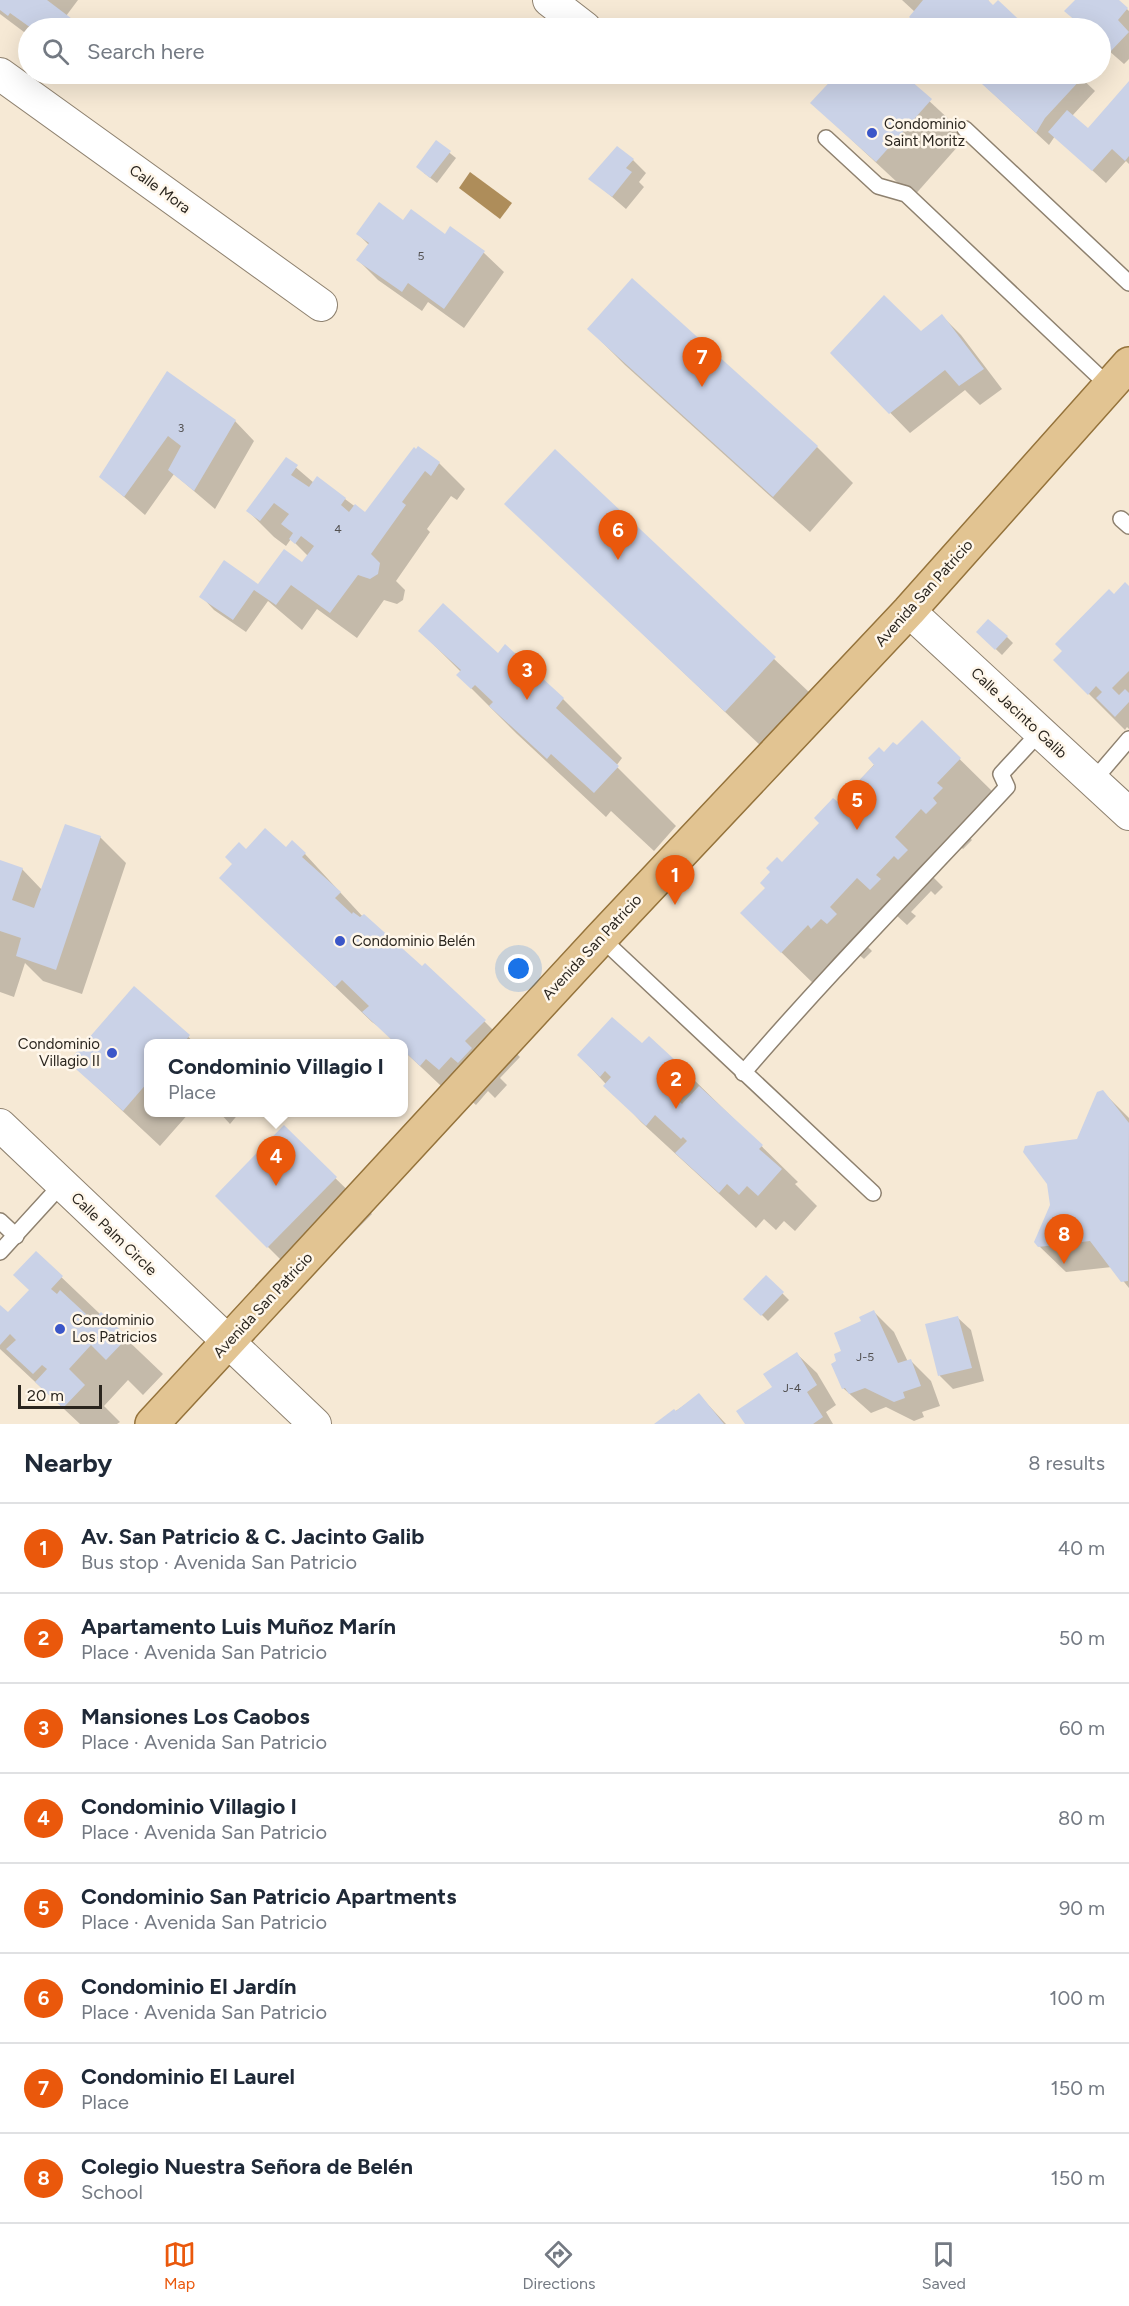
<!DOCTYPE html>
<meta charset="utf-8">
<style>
body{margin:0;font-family:Figtree,sans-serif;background:#f2f2f3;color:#1f2937}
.scale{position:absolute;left:18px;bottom:15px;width:84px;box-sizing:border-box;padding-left:6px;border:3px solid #2a251e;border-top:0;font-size:16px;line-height:21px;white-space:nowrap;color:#2a251e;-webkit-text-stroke:4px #fff7eb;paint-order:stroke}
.you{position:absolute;left:519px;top:969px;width:21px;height:21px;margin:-15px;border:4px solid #fff;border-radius:50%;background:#1a73e8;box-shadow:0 0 0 9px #1a73e833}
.badge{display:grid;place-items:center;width:39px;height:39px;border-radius:50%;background:#ea580c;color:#fff;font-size:20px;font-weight:700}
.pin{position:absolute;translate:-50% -50px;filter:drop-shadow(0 2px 3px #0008)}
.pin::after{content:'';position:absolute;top:32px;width:21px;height:18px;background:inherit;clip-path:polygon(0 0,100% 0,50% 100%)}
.popup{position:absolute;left:144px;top:1039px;width:264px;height:78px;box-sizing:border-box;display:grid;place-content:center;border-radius:12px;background:#fff;filter:drop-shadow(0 2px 4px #0005);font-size:20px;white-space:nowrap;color:#747a83}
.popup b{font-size:22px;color:#1f2937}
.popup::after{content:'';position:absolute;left:50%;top:100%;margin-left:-12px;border:12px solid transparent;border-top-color:#fff}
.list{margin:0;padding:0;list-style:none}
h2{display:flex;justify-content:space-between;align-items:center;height:78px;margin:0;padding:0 24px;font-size:26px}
h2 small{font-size:20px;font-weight:400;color:#747a83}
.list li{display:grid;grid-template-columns:39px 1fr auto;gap:18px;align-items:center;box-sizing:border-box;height:90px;padding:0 24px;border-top:2px solid #e0e1e3}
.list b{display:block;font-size:22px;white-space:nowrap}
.list p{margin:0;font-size:20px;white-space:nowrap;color:#747a83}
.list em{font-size:20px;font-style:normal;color:#747a83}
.icon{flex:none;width:33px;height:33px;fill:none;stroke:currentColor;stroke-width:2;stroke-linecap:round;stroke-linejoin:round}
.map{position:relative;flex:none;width:1129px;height:1424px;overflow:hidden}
.search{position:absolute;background:#fff;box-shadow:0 6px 24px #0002;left:18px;right:18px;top:18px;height:66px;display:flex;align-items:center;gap:15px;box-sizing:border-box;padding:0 21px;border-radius:33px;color:#747a83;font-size:22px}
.sheet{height:798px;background:#fff}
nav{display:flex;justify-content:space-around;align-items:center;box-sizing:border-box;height:84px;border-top:2px solid #e0e1e3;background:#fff;font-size:16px;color:#747a83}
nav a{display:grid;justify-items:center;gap:3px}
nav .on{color:#ea580c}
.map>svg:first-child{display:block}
.water{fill:#ae8d5a}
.shadow{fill:#0003}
.building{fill:#cad2e7}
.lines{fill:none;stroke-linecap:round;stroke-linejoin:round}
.service-casing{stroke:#8e816f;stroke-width:18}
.minor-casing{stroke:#8e816f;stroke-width:34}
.primary-casing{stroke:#95733b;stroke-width:36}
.service{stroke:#fff;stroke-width:15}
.minor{stroke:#fff;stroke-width:32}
.primary{stroke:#e2c492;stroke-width:33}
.poi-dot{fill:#3b56c8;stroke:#fff7eb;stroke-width:2}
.labels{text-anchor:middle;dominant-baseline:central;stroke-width:5;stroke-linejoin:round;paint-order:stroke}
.number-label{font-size:12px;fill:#525050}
.poi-label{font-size:15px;fill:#2a251e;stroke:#fff7eb;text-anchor:start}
.street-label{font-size:15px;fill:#2a251e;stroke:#fff7eb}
</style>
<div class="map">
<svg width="1129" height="1424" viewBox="0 0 1129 1424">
<rect width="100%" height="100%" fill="#f6e9d5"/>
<polygon class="water" points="470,172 512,203 500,219 459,188"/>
<g class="shadow">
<polygon points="0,0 78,0 66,16 82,28 28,28 28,35 0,14"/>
<polygon points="902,0 988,0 993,7 998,3 1026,28 923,28 911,16 915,12"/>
<polygon points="1078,0 1117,0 1129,11 1129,59 1124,64 1100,43 1100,28 1085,28 1067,11"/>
<polygon points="74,74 97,74 88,84"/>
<polygon points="839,74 900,74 967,136 913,197 812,103"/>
<polygon points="972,74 1077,74 1095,91 1072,116 1088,130 1129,84 1129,164 1126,161 1106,183 1055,136 1049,145"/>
<polygon points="436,142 456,158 437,183 424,173"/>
<polygon points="633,160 646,173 639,182 644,187 626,209 590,178"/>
<polygon points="403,222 446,236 451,229 484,253 504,272 464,328 428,302 422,311 378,280 358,260 369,245 358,234"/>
<polygon points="942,316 961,335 1002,389 980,405 965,390 910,433 832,353 921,333"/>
<polygon points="589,329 817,447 853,483 810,532 625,365"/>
<polygon points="168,373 235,421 254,441 215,509 174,474 145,515 101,477"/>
<polygon points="419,448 439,463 465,489 457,500 451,496 427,529 430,532 396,581 405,590 403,600 397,604 384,600 357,638 317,609 302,630 268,601 246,632 214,610 201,596 257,585 302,564 308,556 291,539 286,546 274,537 248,511 286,459 314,483 345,499 365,514"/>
<polygon points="555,451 811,694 762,747 506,504"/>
<polygon points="1129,588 1129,729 1127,727 1125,730 1055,660 1114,596"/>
<polygon points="420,631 563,699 622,758 616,766 676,826 654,851 611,811 606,817 517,734 458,675 461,672"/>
<polygon points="978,632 1007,637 1013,643 1002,655"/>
<polygon points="922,722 996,795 968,836 972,840 963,849 958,844 930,874 943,887 935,895 931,891 911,912 916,916 907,925 894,913 865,944 872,951 864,959 858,954 818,988 778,949 767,888 782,864 884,754 897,748"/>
<polygon points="100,837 126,863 82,994 43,981 25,963 14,997 0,992 0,861 22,869 42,890"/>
<polygon points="286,850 305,854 363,917 484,1021 520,1057 500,1078 507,1085 495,1098 488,1091 476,1105 463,1094 457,1101 404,1051 404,1044 372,1022 221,878 246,851"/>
<polygon points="134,988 196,1044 148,1044 148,1112 190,1112 160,1146 70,1062"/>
<polygon points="642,1045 687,1073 798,1182 795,1184 817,1206 795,1231 784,1221 776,1230 764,1219 756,1228 641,1122 579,1055"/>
<polygon points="1103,1092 1129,1118 1129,1288 1112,1267 1066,1272 1039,1246 1078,1141"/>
<polygon points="219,1112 240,1112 230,1124"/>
<polygon points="284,1128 372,1214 304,1283 217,1196"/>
<polygon points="36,1253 163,1374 143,1395 128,1380 104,1406 120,1422 117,1424 80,1424 0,1349 0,1307 8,1315 31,1290"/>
<polygon points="766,1277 789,1300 768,1321 746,1299"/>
<polygon points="874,1312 894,1332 908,1362 911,1361 931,1381 940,1406 922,1412 924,1417 914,1421 886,1407 871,1413 843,1388 838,1362 843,1351 863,1322"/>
<polygon points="957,1317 971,1330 984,1381 953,1389 940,1376 927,1325"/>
<polygon points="797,1354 817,1373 836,1405 826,1412 833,1424 747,1424"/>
<polygon points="699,1395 726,1424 657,1424"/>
</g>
<g class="building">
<polygon points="0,0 47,0 84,28 31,28 10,13 8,16 0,10"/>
<polygon points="923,0 988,0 993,5 998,0 1028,28 922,28 909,17"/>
<polygon points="1075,0 1119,0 1128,8 1118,20 1129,32 1110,52 1100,44 1100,28 1084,28 1064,11"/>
<polygon points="837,74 903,74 932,99 876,162 810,103"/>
<polygon points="971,74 1079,74 1083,77 1045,118 1036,133"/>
<polygon points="1129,81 1129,156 1125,161 1112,149 1092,171 1048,132 1067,110 1088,128"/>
<polygon points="436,140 451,151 430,178 416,167"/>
<polygon points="617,146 634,159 626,168 632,172 612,197 588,179"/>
<polygon points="379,202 403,220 411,209 445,234 450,226 485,251 444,309 408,283 402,292 356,260 369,243 356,234"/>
<polygon points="632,278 818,446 773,497 587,329"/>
<polygon points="884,295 921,331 942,314 984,369 959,386 945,370 889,414 830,353"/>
<polygon points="167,371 236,420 194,491 168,470 181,446 168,436 124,497 99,477"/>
<polygon points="418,446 440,462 431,476 425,471 402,502 406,505 371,554 380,563 378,574 370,579 358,575 330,613 291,585 276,605 254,590 233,620 199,597 224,560 258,584 284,549 302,562 314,546 301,536 295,544 289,539 293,533 281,524 289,514 274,503 260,521 246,511 286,457 298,465 291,475 309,487 317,476 346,498 341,505 349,512 355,504 365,512 414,447 416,449"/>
<polygon points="555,449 776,657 725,712 504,504"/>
<polygon points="1125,582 1129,586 1129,671 1112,688 1119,695 1125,689 1129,693 1129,702 1115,717 1096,698 1102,692 1096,686 1088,695 1053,660 1062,651 1055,644 1109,589 1114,594"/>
<polygon points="443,603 498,653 505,644 564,698 556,708 619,766 594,793 551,754 547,759 489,706 493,702 475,685 471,689 456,675 461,670 418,631"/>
<polygon points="988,619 1008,636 995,650 976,632"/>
<polygon points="922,720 961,758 937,783 943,788 933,798 937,803 926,814 921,809 895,837 908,850 898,860 894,856 876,875 881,879 870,890 857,878 830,907 837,914 827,924 821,919 811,929 808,925 781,953 740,913 765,888 760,883 770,872 766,868 777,857 782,862 819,823 814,818 833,798 838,802 874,765 868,758 879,747 884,752 893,742 897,745"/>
<polygon points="65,824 101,836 56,970 16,956 21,938 0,931 0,860 23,868 12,900 34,908"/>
<polygon points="265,828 286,847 292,840 306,853 302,857 341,892 335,898 352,914 353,912 360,917 364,914 422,966 425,963 486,1020 465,1041 472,1048 458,1063 451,1057 439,1070 426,1059 420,1066 404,1051 404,1044 396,1044 362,1012 369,1006 342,980 335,987 219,878 232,864 225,857 239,842 246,849"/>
<polygon points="134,986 190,1035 183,1044 148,1044 148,1082 123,1111 68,1062"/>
<polygon points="612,1017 642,1043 649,1036 688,1072 669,1092 682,1104 699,1086 763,1145 759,1149 782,1169 758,1196 747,1186 739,1195 727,1184 719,1193 675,1153 687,1141 683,1137 681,1139 655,1115 646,1126 603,1086 611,1077 605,1071 600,1077 577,1055"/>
<polygon points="1103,1090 1129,1123 1128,1281 1121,1282 1090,1241 1038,1247 1034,1242 1050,1205 1047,1184 1023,1152 1025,1146 1077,1139 1097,1092"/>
<polygon points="284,1125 337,1177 267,1248 215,1196"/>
<polygon points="36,1251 63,1276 51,1289 57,1294 60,1290 86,1314 83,1318 90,1324 101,1312 128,1337 106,1360 91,1345 69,1369 85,1385 63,1408 35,1382 47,1369 42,1365 33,1374 6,1349 16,1340 10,1334 0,1345 0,1305 8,1312 29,1290 13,1275"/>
<polygon points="766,1275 784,1292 761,1316 743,1299"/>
<polygon points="874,1310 898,1363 911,1359 921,1386 903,1392 905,1398 894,1402 865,1388 849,1394 845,1388 842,1389 831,1364 836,1361 834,1354 841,1351 834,1333 861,1321 859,1317"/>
<polygon points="958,1316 972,1368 938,1376 925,1324"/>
<polygon points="797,1352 817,1385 807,1392 823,1417 813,1424 745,1424 736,1411 772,1387 763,1374"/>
<polygon points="699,1393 724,1424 654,1424 674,1409 676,1411"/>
</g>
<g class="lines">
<defs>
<g id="service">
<polyline points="965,129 1129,283"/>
<polyline points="826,138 878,186 906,194 1110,387"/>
<polyline points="1121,519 1129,526"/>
<polyline points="1093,781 1129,739"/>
<polyline points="601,938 873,1193"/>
<path d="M 743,1073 C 828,974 919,882 1007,787 L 1001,774 L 1040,732"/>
<polyline points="0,1221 16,1236"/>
<polyline points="0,1252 62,1184"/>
</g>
<g id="minor">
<polyline points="549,0 585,28"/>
<polyline points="0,74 321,305"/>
<polyline points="909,611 1129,814"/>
<polyline points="0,1125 315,1424"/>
</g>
<polyline id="primary" points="152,1424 601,938 909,611 1129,364"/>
</defs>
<use href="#service" class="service-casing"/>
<use href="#minor" class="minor-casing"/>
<use href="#primary" class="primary-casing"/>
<use href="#service" class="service"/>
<use href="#minor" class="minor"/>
<use href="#primary" class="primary"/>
</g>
<g class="poi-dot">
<circle cx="872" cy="133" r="6"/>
<circle cx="340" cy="941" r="6"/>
<circle cx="112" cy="1053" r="6"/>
<circle cx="60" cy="1329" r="6"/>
</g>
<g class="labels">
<g class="number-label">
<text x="421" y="256">5</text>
<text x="181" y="428">3</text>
<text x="338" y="529">4</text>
<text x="865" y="1357">J-5</text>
<text x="792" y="1388">J-4</text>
</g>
<g class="poi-label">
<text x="884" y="124">Condominio<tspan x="884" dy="17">Saint Moritz</tspan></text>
<text x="352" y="941">Condominio Belén</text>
<text x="100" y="1044" text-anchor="end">Condominio<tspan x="100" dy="17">Villagio II</tspan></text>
<text x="72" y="1320">Condominio<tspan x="72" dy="17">Los Patricios</tspan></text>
</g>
<g class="street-label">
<text transform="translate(160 189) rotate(36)">Calle Mora</text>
<text transform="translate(924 593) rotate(-48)">Avenida San Patricio</text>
<text transform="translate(1019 713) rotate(43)">Calle Jacinto Galib</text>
<text transform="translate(592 947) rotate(-47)">Avenida San Patricio</text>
<text transform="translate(114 1234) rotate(44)">Calle Palm Circle</text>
<text transform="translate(263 1305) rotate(-47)">Avenida San Patricio</text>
</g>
</g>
</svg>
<div class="scale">20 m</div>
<div class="you"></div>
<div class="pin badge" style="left:675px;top:905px">1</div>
<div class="pin badge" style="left:676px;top:1109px">2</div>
<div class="pin badge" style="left:527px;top:700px">3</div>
<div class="pin badge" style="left:276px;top:1186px">4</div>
<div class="popup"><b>Condominio Villagio I</b>Place</div>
<div class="pin badge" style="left:857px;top:830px">5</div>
<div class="pin badge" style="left:618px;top:560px">6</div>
<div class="pin badge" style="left:702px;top:387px">7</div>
<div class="pin badge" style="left:1064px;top:1264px">8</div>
<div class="search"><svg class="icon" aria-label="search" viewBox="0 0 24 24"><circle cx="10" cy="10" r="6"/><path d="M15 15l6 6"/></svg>Search here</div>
</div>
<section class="sheet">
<h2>Nearby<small>8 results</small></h2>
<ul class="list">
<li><span class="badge">1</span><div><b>Av. San Patricio &amp; C. Jacinto Galib</b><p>Bus stop · Avenida San Patricio</p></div><em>40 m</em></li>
<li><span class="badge">2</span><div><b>Apartamento Luis Muñoz Marín</b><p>Place · Avenida San Patricio</p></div><em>50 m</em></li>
<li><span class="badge">3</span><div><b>Mansiones Los Caobos</b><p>Place · Avenida San Patricio</p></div><em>60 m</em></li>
<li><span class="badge">4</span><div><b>Condominio Villagio I</b><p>Place · Avenida San Patricio</p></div><em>80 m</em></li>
<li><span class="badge">5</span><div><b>Condominio San Patricio Apartments</b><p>Place · Avenida San Patricio</p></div><em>90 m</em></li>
<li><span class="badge">6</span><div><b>Condominio El Jardín</b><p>Place · Avenida San Patricio</p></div><em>100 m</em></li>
<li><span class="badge">7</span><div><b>Condominio El Laurel</b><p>Place</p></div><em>150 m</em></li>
<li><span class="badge">8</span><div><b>Colegio Nuestra Señora de Belén</b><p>School</p></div><em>150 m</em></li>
</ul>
</section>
<nav>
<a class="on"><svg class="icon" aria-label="map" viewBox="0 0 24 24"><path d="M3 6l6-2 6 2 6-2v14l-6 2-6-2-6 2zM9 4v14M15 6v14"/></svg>Map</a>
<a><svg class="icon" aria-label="directions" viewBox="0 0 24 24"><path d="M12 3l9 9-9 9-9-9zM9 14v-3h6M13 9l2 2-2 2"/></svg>Directions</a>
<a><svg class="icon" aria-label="saved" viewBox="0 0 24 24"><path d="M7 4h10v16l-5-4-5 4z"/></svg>Saved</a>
</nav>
